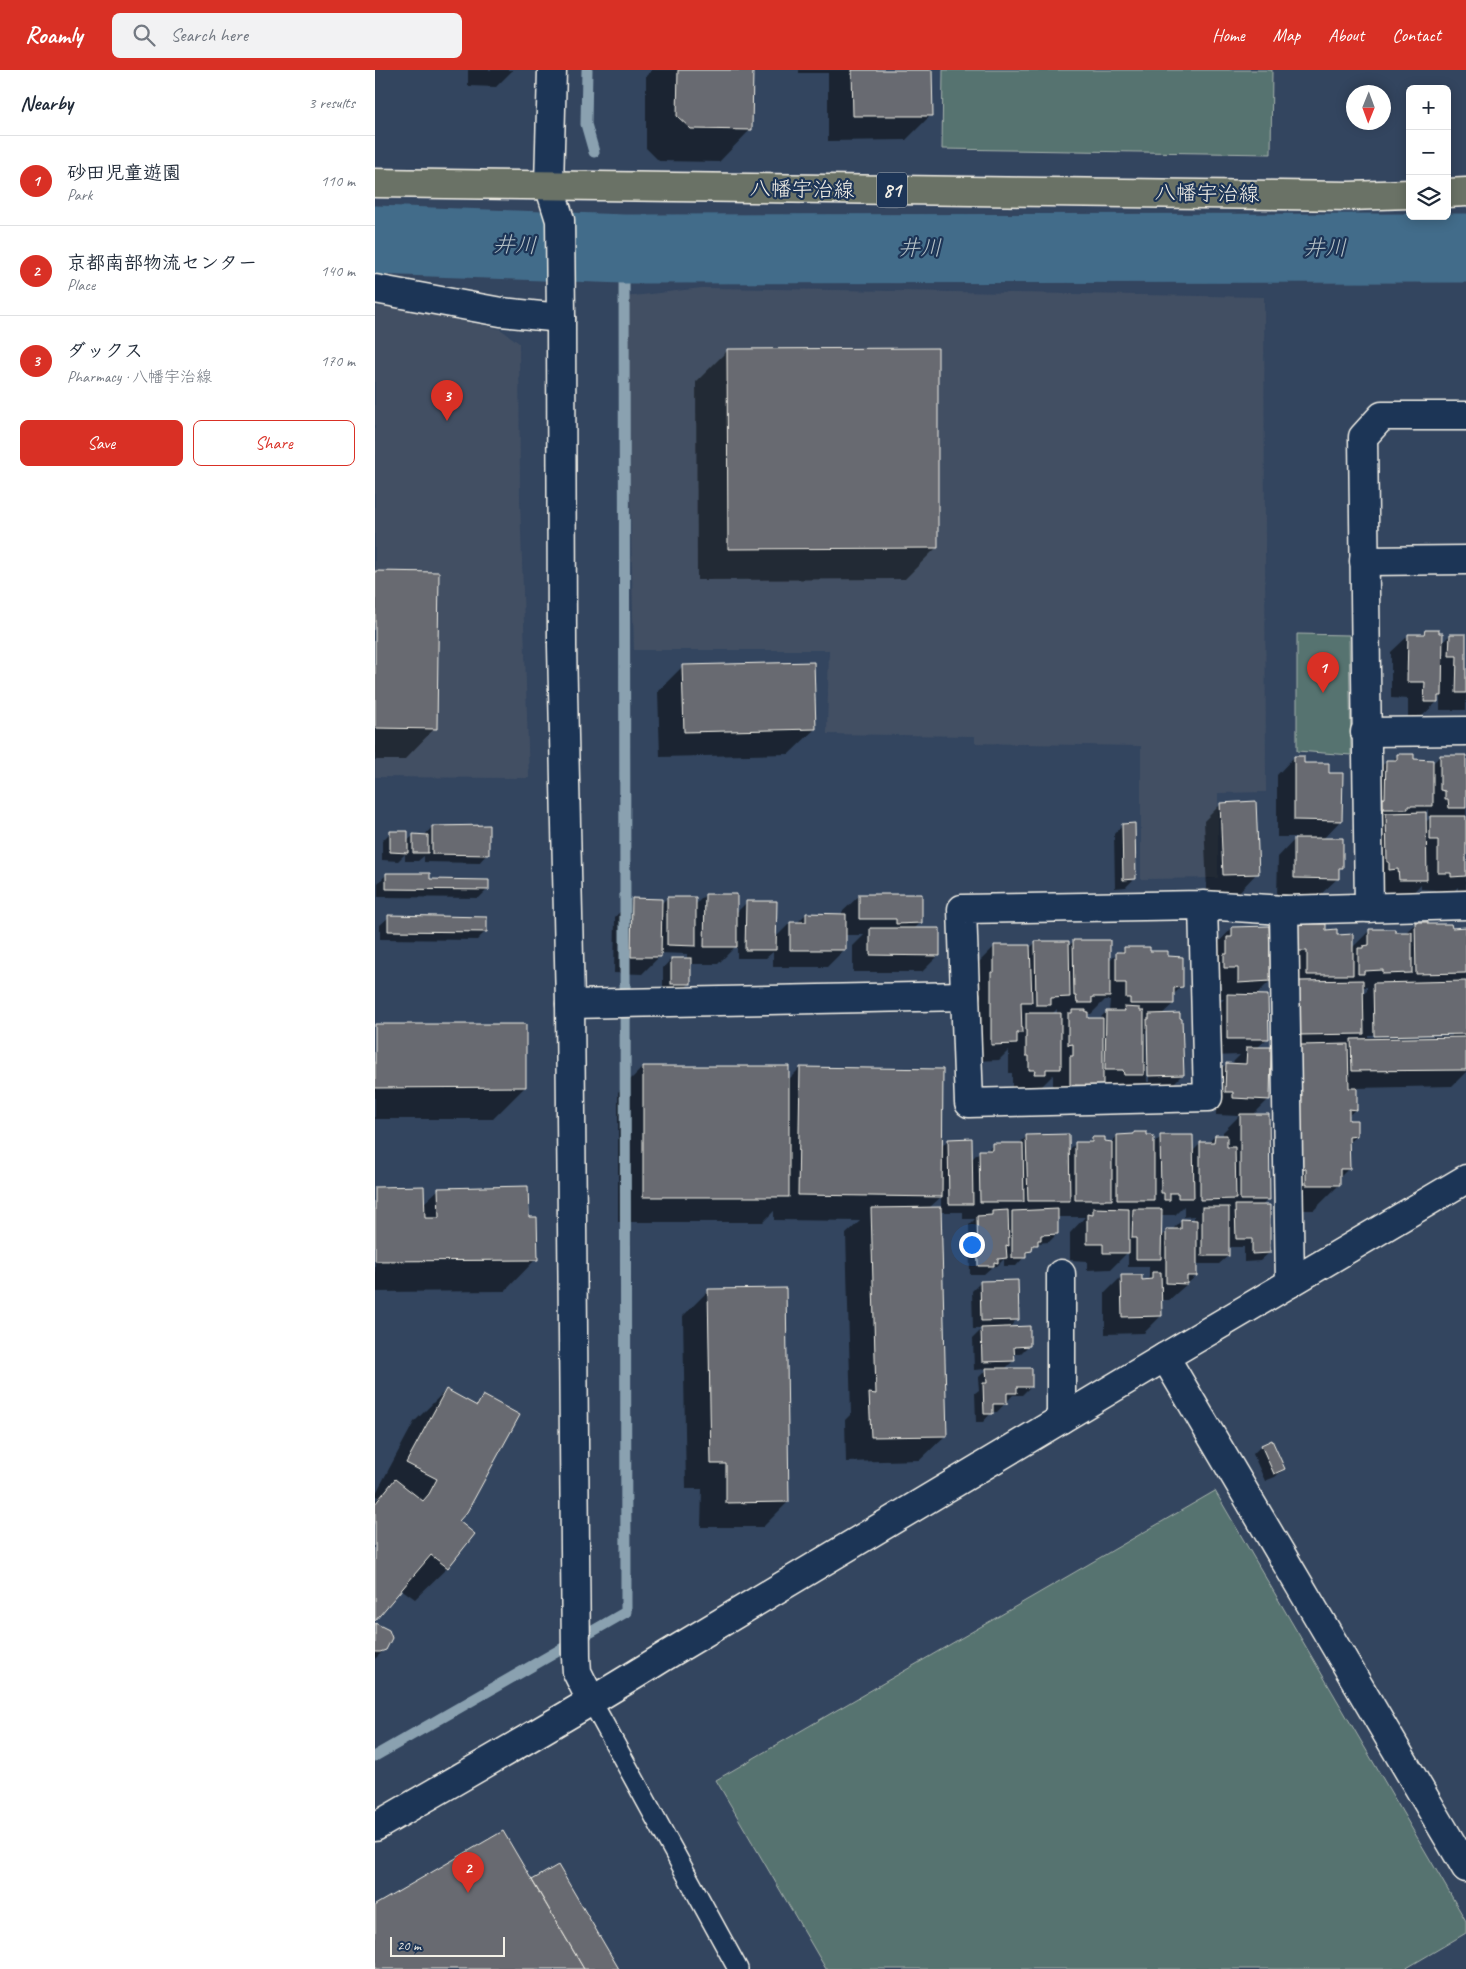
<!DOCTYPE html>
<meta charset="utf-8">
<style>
body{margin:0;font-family:Caveat,"Klee One",sans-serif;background:#f2f2f3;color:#1f2937}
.controls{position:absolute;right:15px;top:15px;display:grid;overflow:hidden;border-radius:8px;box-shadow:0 2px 12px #0003}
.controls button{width:45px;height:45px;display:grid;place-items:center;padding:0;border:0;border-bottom:1px solid #e0e1e3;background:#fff;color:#1f2937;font:25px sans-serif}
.compass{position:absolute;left:971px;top:15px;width:45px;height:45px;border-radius:50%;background:#fff;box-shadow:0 2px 12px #0003;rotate:181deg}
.scale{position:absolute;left:15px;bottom:12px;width:115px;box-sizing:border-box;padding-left:5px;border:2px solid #f4f1e8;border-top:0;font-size:14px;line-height:18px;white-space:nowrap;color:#f4f1e8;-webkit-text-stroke:4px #1d3557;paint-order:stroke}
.you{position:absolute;left:596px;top:1174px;width:18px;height:18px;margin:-12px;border:4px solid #fff;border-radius:50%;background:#1a73e8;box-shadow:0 0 0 8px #1a73e833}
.badge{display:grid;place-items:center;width:32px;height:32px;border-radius:50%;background:#d93025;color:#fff;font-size:16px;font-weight:700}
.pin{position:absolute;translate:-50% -41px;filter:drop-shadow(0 1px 2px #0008)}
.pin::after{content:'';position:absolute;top:26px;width:18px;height:15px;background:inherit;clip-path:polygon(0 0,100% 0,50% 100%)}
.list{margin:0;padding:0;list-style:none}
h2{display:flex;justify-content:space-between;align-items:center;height:65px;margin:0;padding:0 20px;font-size:21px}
h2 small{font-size:16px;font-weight:400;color:#747a83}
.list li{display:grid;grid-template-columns:32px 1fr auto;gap:15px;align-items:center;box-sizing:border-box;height:90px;padding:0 20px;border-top:1px solid #e0e1e3}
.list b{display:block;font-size:19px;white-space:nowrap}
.list p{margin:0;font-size:16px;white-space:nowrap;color:#747a83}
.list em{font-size:16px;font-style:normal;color:#747a83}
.actions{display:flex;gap:10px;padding:15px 20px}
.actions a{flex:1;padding:11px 0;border:1px solid #d93025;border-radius:8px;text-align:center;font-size:18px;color:#d93025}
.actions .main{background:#d93025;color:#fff}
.icon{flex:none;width:28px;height:28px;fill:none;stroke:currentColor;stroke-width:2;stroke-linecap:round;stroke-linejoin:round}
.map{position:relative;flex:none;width:1091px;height:1899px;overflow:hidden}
header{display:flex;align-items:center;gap:30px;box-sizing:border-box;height:70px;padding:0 25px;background:#d93025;color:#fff}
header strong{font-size:24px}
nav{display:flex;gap:28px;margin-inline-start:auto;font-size:18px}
.search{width:350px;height:45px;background:#f2f2f3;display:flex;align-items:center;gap:12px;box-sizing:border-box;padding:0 18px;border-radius:8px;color:#747a83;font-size:19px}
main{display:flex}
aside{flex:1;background:#fff}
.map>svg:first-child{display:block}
.built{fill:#435064}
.green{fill:#577370;stroke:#a6b2ac}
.shadow{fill:#0007;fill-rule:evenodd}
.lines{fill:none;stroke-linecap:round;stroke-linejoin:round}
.stream{stroke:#8aa1b0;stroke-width:11}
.river{stroke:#436c8a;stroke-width:69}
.building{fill:#676b71;stroke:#f4f1e8}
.service-casing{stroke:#f4f1e8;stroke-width:22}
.minor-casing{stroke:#f4f1e8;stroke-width:31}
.tertiary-casing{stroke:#f4f1e8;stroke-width:31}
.primary-casing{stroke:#f4f1e8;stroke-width:31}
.service{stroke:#1d3557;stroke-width:19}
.minor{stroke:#1d3557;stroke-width:28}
.tertiary{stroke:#1d3557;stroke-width:28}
.primary{stroke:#6a7266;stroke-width:28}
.labels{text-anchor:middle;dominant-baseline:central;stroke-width:4.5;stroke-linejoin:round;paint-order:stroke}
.shield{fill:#1d3557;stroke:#b4b9bc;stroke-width:1}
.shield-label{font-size:20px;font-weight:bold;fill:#f4f1e8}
.street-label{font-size:21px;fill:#f4f1e8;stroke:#1d3557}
.water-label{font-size:22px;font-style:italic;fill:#b6c2c7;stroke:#1d3557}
</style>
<header>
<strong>Roamly</strong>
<div class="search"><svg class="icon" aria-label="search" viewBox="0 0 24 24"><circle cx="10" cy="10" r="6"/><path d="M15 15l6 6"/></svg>Search here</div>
<nav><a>Home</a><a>Map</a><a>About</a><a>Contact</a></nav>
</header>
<main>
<aside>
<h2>Nearby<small>3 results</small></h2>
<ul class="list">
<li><span class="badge">1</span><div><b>砂田児童遊園</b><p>Park</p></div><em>110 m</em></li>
<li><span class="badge">2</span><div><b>京都南部物流センター</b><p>Place</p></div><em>140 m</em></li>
<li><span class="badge">3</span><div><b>ダックス</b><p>Pharmacy · 八幡宇治線</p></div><em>170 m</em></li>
</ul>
<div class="actions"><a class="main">Save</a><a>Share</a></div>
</aside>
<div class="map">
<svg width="1091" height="1899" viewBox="0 0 1091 1899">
<rect width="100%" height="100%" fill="#33455f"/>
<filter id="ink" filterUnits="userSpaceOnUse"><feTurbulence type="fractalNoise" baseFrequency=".02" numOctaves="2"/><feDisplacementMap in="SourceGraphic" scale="10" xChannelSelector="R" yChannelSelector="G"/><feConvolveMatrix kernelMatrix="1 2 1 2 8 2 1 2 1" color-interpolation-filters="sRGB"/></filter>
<g filter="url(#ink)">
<g class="built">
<polygon points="327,218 889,227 891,722 843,723 843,808 766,809 766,676 600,673 600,666 452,664 454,580 259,580 250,227"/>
<polygon points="0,237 29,238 125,259 144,273 145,431 154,708 0,707"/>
</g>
<g class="green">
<polygon points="568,0 897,0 896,84 567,79"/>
<polygon points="922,564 974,565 976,685 922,681"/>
<polygon points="840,1421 1091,1851 1091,1863 1030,1899 451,1899 341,1710"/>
</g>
<g class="shadow">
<polygon points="93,0 138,0 121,17 93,16"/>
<polygon points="277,0 376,0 375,60 344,92 284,91 271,78 271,6"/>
<polygon points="424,0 556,0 556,45 531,70 453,71 453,3 424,3"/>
<polygon points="353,280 562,477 530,509 322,510 321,312"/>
<polygon points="0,503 60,658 29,690 0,690"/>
<polygon points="1050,561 1066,574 1075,565 1091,565 1091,640 1065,640 1065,626 1062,632 1044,649 1033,649 1033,629 1016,628 1016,582 1034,565 1046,565"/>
<polygon points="308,596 440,659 414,684 285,687 283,621"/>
<path d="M 1023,685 L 1057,694 L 1065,686 L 1091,686 L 1091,829 L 1083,829 L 1083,817 L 1077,823 L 1059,823 L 1060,820 L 1046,819 L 1046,814 L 1034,827 L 1007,827 L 994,708 L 1012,691 L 1017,691 ZM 1053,739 L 1053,746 L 1057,746 L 1050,753 L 1050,743 Z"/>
<polygon points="919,687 927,694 952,704 966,750 947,770 966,797 963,801 963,808 945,825 902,825 903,787 922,767 902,767 902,705"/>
<polygon points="846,734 882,803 865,821 832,822 829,751"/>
<polygon points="747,755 759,809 751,817 740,818 739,764"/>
<polygon points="57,757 112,784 104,793 49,792 49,786 43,791 30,791 30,784 23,791 7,790 7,771 16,762 31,772 38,766 49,766"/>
<polygon points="11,805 54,810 113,819 104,828 3,827 3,813"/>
<polygon points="330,825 361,843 371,833 400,868 415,853 422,853 431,844 467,845 467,842 485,825 545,853 539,859 564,885 547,902 478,902 478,876 489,865 469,865 469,880 452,897 398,897 398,882 391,888 362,888 362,875 343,894 315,894 314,914 306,922 288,922 288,898 296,889 312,890 312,884 284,883 284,887 267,904 239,903 240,847 257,829 285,835 292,828 320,835"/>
<polygon points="14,847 111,861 102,870 5,869 5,855"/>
<path d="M 1041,853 L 1076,859 L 1091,859 L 1091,1002 L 1077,1016 L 980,1018 L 981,1039 L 973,1046 L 973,1051 L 981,1066 L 973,1073 L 974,1098 L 964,1108 L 964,1115 L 939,1140 L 906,1140 L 905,873 L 950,861 L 961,866 L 977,878 L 994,861 L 1030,863 ZM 987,917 L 992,917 L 992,921 L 987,925 ZM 1077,963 L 1077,966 L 993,967 L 993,965 Z"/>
<path d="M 857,858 L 895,911 L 880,926 L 893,968 L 882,978 L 894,1029 L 878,1045 L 893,1129 L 887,1136 L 894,1183 L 885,1191 L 869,1192 L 869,1177 L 853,1177 L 853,1186 L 844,1194 L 821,1194 L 821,1206 L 794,1230 L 786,1230 L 786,1246 L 769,1263 L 730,1264 L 730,1223 L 747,1206 L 771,1211 L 774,1207 L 774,1197 L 753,1197 L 753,1182 L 736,1199 L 712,1200 L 712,1191 L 695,1190 L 695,1163 L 710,1147 L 682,1147 L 682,1164 L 674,1172 L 662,1173 L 641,1196 L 629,1196 L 629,1189 L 622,1196 L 617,1197 L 609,1204 L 595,1204 L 594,1155 L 600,1149 L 588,1149 L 588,1142 L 565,1142 L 571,1365 L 545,1390 L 471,1392 L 470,1350 L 476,1344 L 471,1164 L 485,1151 L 399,1150 L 399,1141 L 388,1152 L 243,1152 L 243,1022 L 268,997 L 413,1010 L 425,998 L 566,1077 L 573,1070 L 597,1089 L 605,1081 L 611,1081 L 618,1075 L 644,1074 L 652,1066 L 693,1081 L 701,1073 L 713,1073 L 718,1068 L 729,1073 L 736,1073 L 742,1066 L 777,1075 L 786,1067 L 817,1082 L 826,1073 L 833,1073 L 840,1066 L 848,1066 L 848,1062 L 864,1046 L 841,1045 L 841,1039 L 834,1039 L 834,1011 L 851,994 L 856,994 L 865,985 L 836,986 L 835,943 L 849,929 L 846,929 L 846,915 L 832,915 L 840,876 ZM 566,1127 L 566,1138 L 554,1138 ZM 809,1136 L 809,1147 L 819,1146 L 819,1151 L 807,1150 L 797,1160 L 792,1160 L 786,1167 L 786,1145 L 800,1145 Z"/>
<path d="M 699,871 L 734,891 L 750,878 L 792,888 L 806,917 L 797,926 L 798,934 L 786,945 L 807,1005 L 790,1022 L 678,1032 L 678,1005 L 667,1016 L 658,1016 L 653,1021 L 643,1021 L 643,1017 L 637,1017 L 637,1003 L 634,1003 L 634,980 L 624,990 L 600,991 L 602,894 L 620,876 L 654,879 L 660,873 L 693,876 ZM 730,930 L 735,930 L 734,942 L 731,942 L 724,949 L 712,949 L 712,944 L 716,944 ZM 682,939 L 682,944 L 677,944 ZM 771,960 L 774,960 L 774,1012 L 772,1012 Z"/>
<polygon points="0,955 150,1017 118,1049 0,1049"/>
<polygon points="0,1118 48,1134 64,1119 153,1148 161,1189 130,1221 0,1222"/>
<polygon points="605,1213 642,1249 634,1258 654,1275 645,1284 638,1284 639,1290 630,1299 656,1316 647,1325 638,1325 622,1342 617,1342 608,1352 601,1352 600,1323 604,1320 603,1308 612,1299 599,1300 598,1268 607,1259 598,1259 597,1221"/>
<polygon points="333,1221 413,1432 388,1457 326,1457 327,1419 311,1419 308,1246"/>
<polygon points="71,1320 100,1336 109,1327 82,1452 98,1464 72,1498 40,1529 26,1519 0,1549 0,1431 4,1427 0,1425 39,1352"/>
<polygon points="897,1372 909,1399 900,1407 890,1411 878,1384 886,1376"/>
<polygon points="0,1554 10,1579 0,1589"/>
</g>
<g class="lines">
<g class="stream">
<polyline points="212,0 211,54 219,82"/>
<polyline points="0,1686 251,1542 249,179 240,150"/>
</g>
<polyline class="river" points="0,170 249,179 1091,178"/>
</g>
<g class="building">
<polygon points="303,0 378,0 377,60 316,59 302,46"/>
<polygon points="477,0 557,0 558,46 478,46"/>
<polygon points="563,278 563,478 353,479 352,279"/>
<polygon points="0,501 64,502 62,659 0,658"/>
<polygon points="1050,560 1064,560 1064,563 1068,563 1067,626 1063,626 1063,632 1049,632 1050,612 1032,612 1033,564 1049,564"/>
<polygon points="1075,564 1091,564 1091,623 1081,623 1082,586 1074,586"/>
<polygon points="439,592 441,659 309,662 307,595"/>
<polygon points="1022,684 1039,684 1039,689 1058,690 1058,736 1033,736 1033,739 1008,739 1008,728 1010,728 1011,690 1022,690"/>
<polygon points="1065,685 1091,685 1091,738 1074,738 1073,729 1070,729 1070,721 1065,720"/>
<polygon points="919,686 929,686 929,693 954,693 954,703 968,703 967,751 919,750"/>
<polygon points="881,731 884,804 848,805 845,733"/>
<polygon points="1051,742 1052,810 1024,810 1023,799 1014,800 1014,792 1012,792 1011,743"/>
<polygon points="1055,746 1091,746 1091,806 1076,807 1076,803 1063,803 1063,770 1055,770"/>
<polygon points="760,753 761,809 748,810 747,754"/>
<polygon points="114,755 114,785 57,784 57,756"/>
<polygon points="15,761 33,761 33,783 15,782"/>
<polygon points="38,764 53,765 53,783 38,783"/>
<polygon points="919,768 968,768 968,798 964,798 964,809 919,808"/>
<polygon points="11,803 55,803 55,809 114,810 114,820 11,819"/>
<polygon points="330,824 362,824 362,877 329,877"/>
<polygon points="484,824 547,824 547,853 521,854 521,849 484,849"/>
<polygon points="292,827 321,827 321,876 292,875"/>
<polygon points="257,828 287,829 286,887 256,887"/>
<polygon points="371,831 402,831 401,880 370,880"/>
<polygon points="431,843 471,844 471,880 415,880 415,852 431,852"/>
<polygon points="13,845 112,847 112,862 13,861"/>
<polygon points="1040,852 1053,852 1053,854 1076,854 1077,858 1091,857 1091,903 1041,904"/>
<polygon points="922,854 951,854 951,860 962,859 962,865 978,864 978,905 932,905 932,881 923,881"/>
<polygon points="894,856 896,911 863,913 863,898 849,898 849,884 852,884 852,867 857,867 857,857"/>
<polygon points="495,858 565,858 565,886 495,885"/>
<polygon points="994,859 1020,859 1020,862 1037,862 1037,903 1008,904 1008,900 989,901 989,904 983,904 983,878 988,878 988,876 994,875"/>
<polygon points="698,870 735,870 735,927 717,927 717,933 702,933 701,926 699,926"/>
<polygon points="660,871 694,871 695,927 676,928 676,935 661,935"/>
<polygon points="619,875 655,875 657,932 646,932 647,963 642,963 642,974 616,975 616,902 619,902"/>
<polygon points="749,877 775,877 775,881 793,881 793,886 808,887 808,917 799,918 799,934 755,934 755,928 751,928 751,913 741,913 741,882 749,882"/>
<rect x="296" y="888" width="20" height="26"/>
<polygon points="988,910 989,964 924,965 923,911"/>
<polygon points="1091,911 1091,964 999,966 998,913"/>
<polygon points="852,924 893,925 894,969 852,969"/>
<polygon points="749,937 765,938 765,941 769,941 769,1005 749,1005 748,1000 730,1000 731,941 750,941"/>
<polygon points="697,940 711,940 711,942 713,942 713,948 728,948 728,1016 695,1015 695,986 698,986 698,974 693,975 693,943 697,943"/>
<polygon points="651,943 686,943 686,999 671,999 671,1004 659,1004 660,1000 654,1000 654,986 651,986"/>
<polygon points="805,943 805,948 807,949 809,1005 773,1006 772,949 774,949 774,944"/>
<polygon points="0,954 151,954 151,1017 0,1018"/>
<polygon points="1091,967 1091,1000 977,1001 976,969"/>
<polygon points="973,974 974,1018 982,1018 982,1040 974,1039 974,1050 982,1050 982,1066 974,1067 975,1099 965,1099 965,1115 931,1115 931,1099 926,1098 925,975"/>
<polygon points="872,977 896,977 895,1030 858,1028 858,1022 850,1022 851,993 871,994"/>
<rect x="268" y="996" width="146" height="131"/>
<polygon points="425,997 568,999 567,1127 423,1125"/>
<polygon points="865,1044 894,1044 895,1130 865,1130"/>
<polygon points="759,1062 772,1062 772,1065 777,1065 779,1068 779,1130 742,1130 742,1065 759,1064"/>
<polygon points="694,1064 695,1131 653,1131 651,1065"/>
<polygon points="785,1065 818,1065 819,1128 803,1128 803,1123 795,1123 795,1130 789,1130 789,1123 786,1123"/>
<polygon points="840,1065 852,1065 852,1077 860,1077 861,1129 825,1130 825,1072 839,1072"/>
<polygon points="717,1067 730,1067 730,1071 737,1072 737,1130 700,1130 700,1072 717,1072"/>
<polygon points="597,1068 598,1134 574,1134 573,1069"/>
<polygon points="617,1073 648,1073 649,1132 605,1132 604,1080 617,1080"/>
<polygon points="49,1116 50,1148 64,1148 63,1118 153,1116 154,1147 162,1147 163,1190 0,1191 0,1117"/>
<polygon points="860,1135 895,1135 895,1183 877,1184 877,1169 861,1169"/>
<polygon points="566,1137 572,1366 496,1367 494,1323 501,1324 496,1138"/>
<rect x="827" y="1137" width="27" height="49"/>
<polygon points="718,1138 754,1139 754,1183 728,1183 728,1174 712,1174 712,1144 718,1145"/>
<polygon points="683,1139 683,1164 666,1165 666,1170 663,1170 663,1175 658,1175 657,1181 651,1182 651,1188 637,1188 637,1141"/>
<polygon points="758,1139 787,1139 786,1189 761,1189 761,1168 757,1168"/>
<polygon points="633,1140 634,1176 631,1175 632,1188 623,1189 623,1193 619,1192 619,1196 603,1196 602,1146 617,1145 617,1141"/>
<polygon points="806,1149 822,1150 822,1206 812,1206 812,1214 791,1213 791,1159 806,1159"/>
<polygon points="777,1202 786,1202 787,1246 747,1247 746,1205 767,1205 767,1210 777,1209"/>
<polygon points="643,1210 644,1250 606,1251 605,1211"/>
<polygon points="411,1218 414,1432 351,1433 351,1394 336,1394 333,1219"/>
<polygon points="655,1256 655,1276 639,1277 640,1291 607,1292 606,1258"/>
<polygon points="611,1298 657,1298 657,1317 642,1317 642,1323 632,1323 632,1334 618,1334 618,1344 609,1344 608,1313 612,1313"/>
<polygon points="71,1319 102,1336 108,1325 145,1345 92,1442 84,1451 100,1464 73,1498 56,1485 0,1551 0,1434 20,1409 48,1431 54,1424 62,1409 31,1393"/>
<polygon points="897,1370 910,1399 899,1404 886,1375"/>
<polygon points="0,1553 14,1560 17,1568 11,1580 5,1582 0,1582"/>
<polygon points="128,1761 209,1899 0,1899 0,1835"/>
<polygon points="183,1795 244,1899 209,1899 157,1810"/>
</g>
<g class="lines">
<defs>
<polyline id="service" points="217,1632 363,1899"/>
<g id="minor">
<polyline points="0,219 126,242 186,248"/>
<polyline points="989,491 1091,490"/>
<polyline points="990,662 1091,661"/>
<polyline points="828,835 833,1027 594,1033 587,839 828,835 909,840 1091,835"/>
<polyline points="994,838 988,367 1007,346 1091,346"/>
<polyline points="909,840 915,1213"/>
<polyline points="195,934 590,926"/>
<polyline points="1091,1109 790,1287 1091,1798"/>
<polyline points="686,1204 686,1349"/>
</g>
<g id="tertiary">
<polyline points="177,0 174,115 185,150 186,248 187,576 195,934 201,1587 202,1602 217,1632"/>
<path d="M 0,1757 C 96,1701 193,1647 287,1588 L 790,1287"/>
</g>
<g id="primary">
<polyline points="0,113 974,126 1035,124"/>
<polyline points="1072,123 1091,122"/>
</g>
</defs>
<use href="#service" class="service-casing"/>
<use href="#minor" class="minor-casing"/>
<use href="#tertiary" class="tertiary-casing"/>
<use href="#primary" class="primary-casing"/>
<use href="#service" class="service"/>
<use href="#minor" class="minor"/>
<use href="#tertiary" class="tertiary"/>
<use href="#primary" class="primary"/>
</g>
</g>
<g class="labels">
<rect class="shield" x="502" y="102.5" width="30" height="35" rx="4"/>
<g class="shield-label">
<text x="517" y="120">81</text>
</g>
<g class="street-label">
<text transform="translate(427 119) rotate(1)">八幡宇治線</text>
<text transform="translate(832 123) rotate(1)">八幡宇治線</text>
</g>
<g class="water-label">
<text transform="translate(140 175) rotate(2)">井川</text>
<text x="545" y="178">井川</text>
<text x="950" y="178">井川</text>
</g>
</g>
</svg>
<div class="controls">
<button>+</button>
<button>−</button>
<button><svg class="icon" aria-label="layers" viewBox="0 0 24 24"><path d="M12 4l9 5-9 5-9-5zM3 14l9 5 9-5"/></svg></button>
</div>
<svg class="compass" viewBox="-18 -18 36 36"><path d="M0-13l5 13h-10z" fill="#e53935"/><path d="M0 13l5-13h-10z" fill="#747a83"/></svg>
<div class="scale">20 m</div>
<div class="you"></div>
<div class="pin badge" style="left:948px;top:623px">1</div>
<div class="pin badge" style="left:93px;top:1823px">2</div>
<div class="pin badge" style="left:72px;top:351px">3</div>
</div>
</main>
